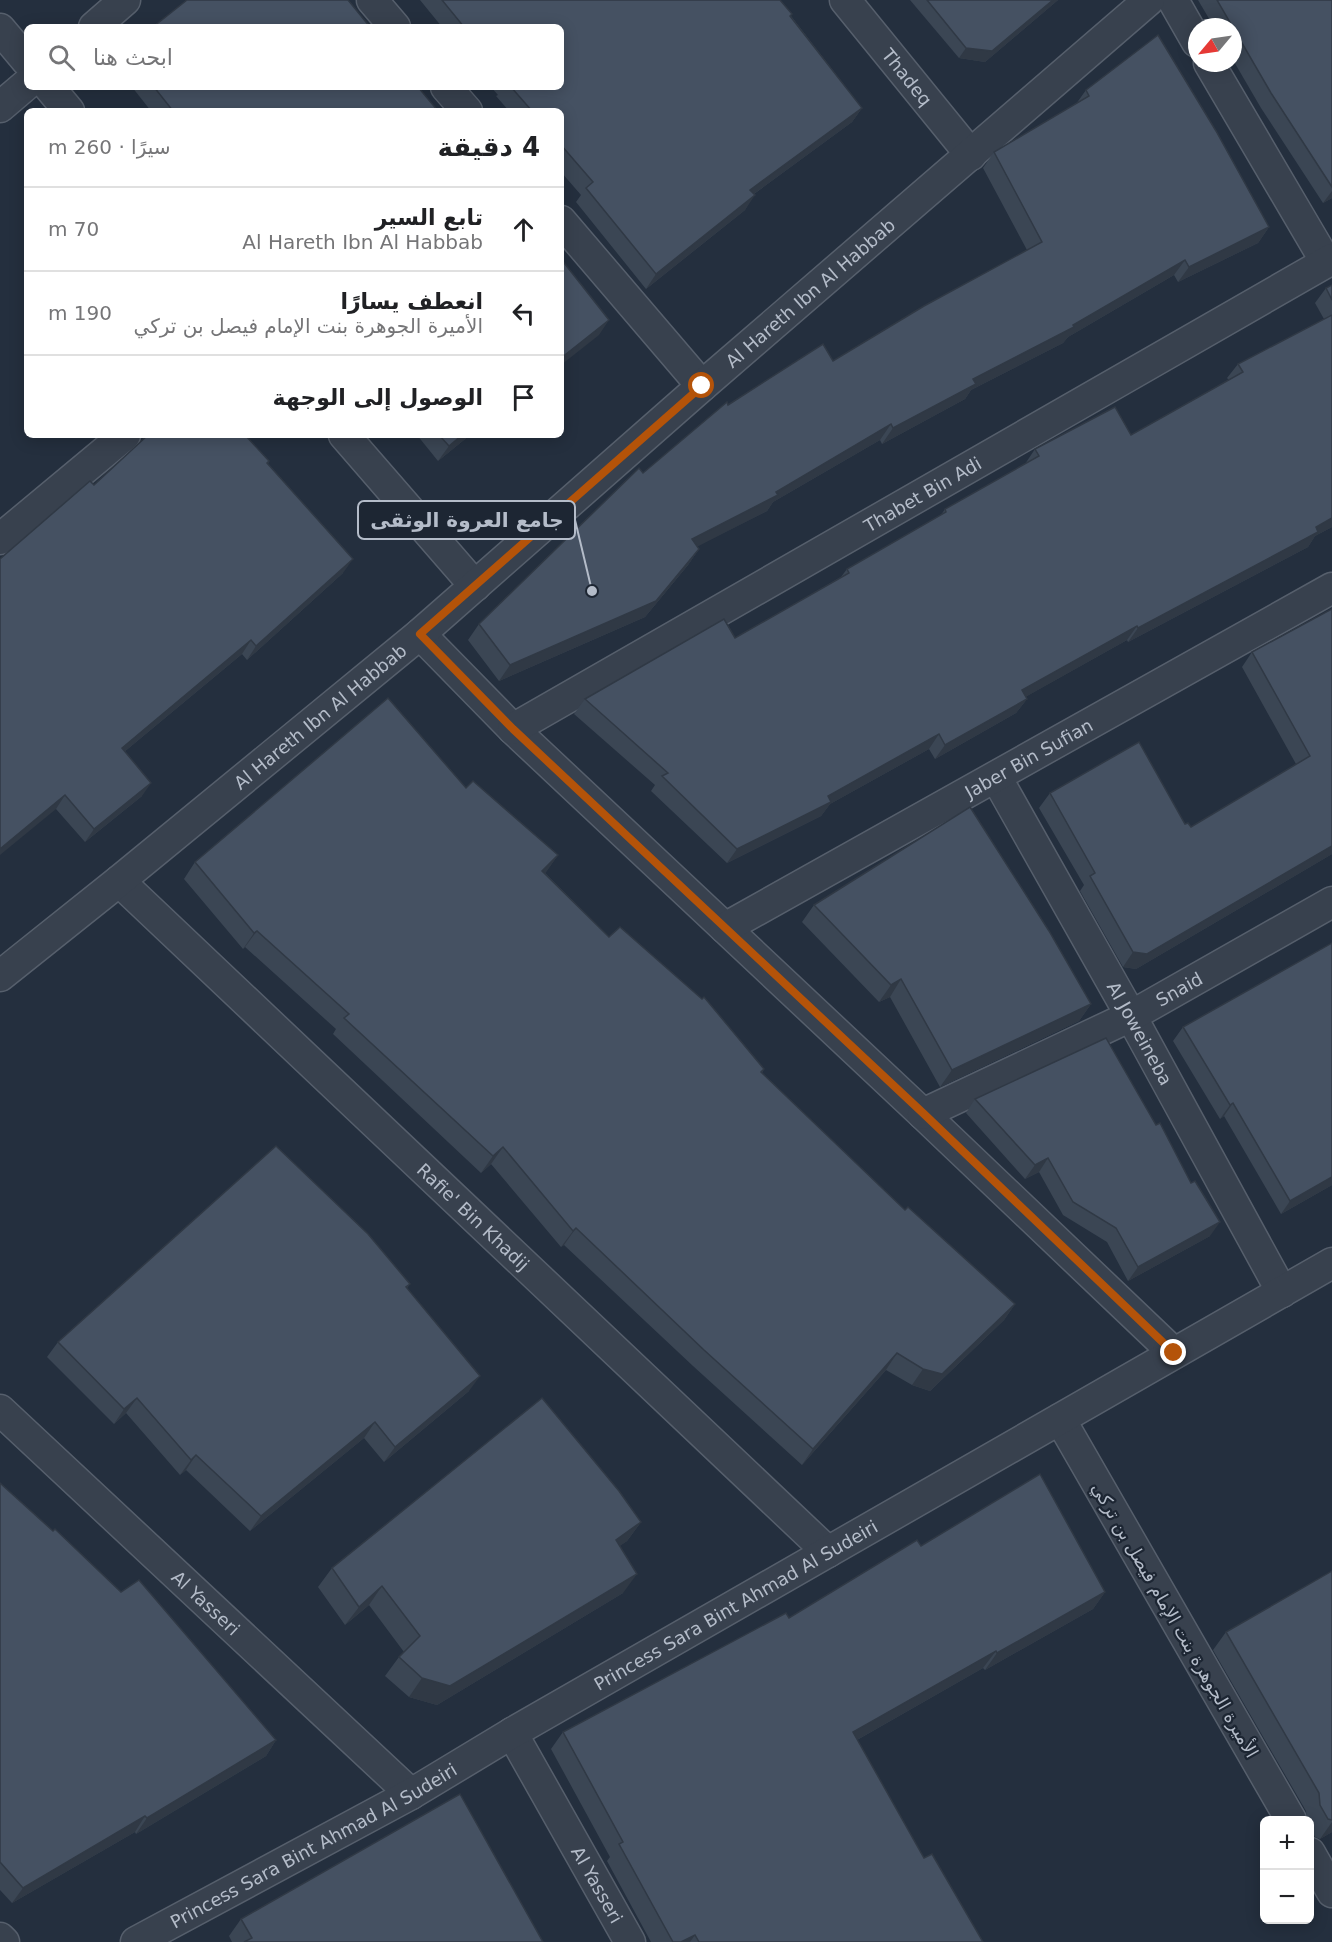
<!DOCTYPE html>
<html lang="ar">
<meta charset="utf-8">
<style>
body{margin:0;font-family:"DejaVu Sans","Noto Naskh Arabic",sans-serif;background:#f6f6f6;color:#202124;direction:rtl}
.controls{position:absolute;right:18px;bottom:18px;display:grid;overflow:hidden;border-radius:9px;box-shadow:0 3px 15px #0003}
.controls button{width:54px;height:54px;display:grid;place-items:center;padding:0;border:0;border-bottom:2px solid #e0e0e0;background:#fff;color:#202124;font:30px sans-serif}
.compass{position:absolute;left:1188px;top:18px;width:54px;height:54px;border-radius:50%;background:#fff;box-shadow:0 3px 15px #0003;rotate:241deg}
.stop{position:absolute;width:18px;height:18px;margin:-14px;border:4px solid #b45309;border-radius:50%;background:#fff}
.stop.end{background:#b45309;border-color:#fff;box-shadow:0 2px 6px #0008}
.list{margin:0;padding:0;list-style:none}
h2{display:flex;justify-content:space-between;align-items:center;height:78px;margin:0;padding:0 24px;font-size:26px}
h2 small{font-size:20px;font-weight:400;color:#757577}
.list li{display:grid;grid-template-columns:39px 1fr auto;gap:18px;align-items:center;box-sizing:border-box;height:84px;padding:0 24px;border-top:2px solid #e0e0e0}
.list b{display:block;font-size:22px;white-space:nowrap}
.list p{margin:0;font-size:20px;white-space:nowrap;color:#757577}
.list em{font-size:20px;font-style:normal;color:#757577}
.icon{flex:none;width:33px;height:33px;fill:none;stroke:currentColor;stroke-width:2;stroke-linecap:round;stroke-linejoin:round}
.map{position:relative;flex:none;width:1332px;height:1942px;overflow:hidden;direction:ltr}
.search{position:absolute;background:#fff;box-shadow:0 3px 15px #0003;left:24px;top:24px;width:540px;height:66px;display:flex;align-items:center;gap:15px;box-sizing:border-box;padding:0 21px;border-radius:9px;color:#757577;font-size:22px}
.panel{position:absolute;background:#fff;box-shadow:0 3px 15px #0003;left:24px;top:108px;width:540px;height:330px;border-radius:9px;direction:rtl}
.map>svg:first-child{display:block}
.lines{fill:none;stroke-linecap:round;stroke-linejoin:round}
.street-casing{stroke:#565f6c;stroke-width:33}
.street{stroke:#38414e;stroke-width:30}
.wall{fill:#3b4654}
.shaded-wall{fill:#303945}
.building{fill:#455162;stroke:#303945;stroke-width:1.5}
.route{stroke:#b45309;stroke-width:8}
.labels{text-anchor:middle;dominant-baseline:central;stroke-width:4.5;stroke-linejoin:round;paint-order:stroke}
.street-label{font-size:18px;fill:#b4bcc9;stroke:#1d2633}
.leader{fill:none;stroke:#b4bcc9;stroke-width:2}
.callout-dot{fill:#b4bcc9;stroke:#1d2633;stroke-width:2}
.callout{fill:#1d2633;stroke:#b4bcc9;stroke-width:2}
.callout-label{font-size:20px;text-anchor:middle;font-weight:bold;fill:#b4bcc9}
</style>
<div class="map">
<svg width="1332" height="1942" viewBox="0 0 1332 1942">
<rect width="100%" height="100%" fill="#242f3e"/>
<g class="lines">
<defs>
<g id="street">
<polyline points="372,0 395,27"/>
<path id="s1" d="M 845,0 L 971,155"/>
<polyline points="1173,0 1197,42"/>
<polyline points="94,27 125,0"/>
<polyline points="0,29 27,61"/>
<polyline points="1209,63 1326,262"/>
<polyline points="49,87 69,111"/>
<polyline points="446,87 467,111"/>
<polyline points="0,107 27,84"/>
<polyline points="561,221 702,386"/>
<polyline points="344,435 475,586"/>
<polyline points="0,539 125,435"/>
<polyline points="420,634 513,729 923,1114 1174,1353"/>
<path id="s2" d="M 513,729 L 1332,259"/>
<path id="s3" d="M 996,777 L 1131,1016 L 1282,1292"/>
<path id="s4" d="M 119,881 L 828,1552"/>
<path id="s5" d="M 725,928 L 1332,588"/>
<path id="s6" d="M 0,976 L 119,881 L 420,634 L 702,386 L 1149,0"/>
<path id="s7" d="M 923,1114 L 1131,1016 L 1332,902"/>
<path id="s8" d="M 0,1410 L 411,1794"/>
<polyline points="1060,1419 1291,1820"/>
<path id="s9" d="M 512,1733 L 630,1942"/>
<polyline points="1310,1853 1332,1892"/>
<polyline points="0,1938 4,1942"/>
<path id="s10" d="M 136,1942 L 411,1794 L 512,1733 L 1332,1263"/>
</g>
</defs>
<use href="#street" class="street-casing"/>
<use href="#street" class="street"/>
</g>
<g class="wall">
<polygon points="420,0 780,0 791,16 862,108 852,122 754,194 745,210 646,289 576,202 581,195 561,172 561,111 509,111 496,96 498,95 491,87 561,87 561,27 442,27"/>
<polygon points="910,0 1058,0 985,62 959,58"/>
<polygon points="1198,0 1332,0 1332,198 1323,203 1261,108 1233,60 1233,27 1214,27"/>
<polygon points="132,87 418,87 438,111 151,111"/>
<polygon points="1086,90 1269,227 1258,243 1178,282 1174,275 1068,337 1063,343 971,390 965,399 882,444 880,440 773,502 767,511 697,546 699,549 688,565 645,617 499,681 468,640 479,624 643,473 728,405 833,361 1027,250 983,168 994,152 1076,104"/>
<polygon points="1332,285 1332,527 1315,536 1308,547 1128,642 1127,640 1025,697 1027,699 1016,713 935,759 929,749 830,804 821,816 727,863 651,791 655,785 574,714 585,699 735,638 841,577 847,569 941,515 945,509 1025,464 1035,449 1131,435 1229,380 1227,378 1238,364 1324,319 1315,303 1326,288"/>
<polygon points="417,435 470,435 438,461"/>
<polygon points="269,461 268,464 343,573 247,660 242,654 124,752 142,796 85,842 56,809 94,485"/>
<polygon points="1332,609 1332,854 1136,969 1123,967 1080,891 1084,885 1039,808 1050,793 1185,824 1191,827 1296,764 1242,667 1252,652"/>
<polygon points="466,788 558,855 545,873 609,937 764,1069 762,1073 905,1210 1015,1304 1004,1320 930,1391 912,1385 886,1370 802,1465 693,1366 564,1245 561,1247 491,1164 481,1173 333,1034 336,1029 245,947 243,949 184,879 195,862"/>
<polygon points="814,905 1091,1004 1079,1021 940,1087 890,997 879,1002 802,922"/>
<polygon points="1332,943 1332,1185 1281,1214 1224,1116 1220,1119 1173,1041 1183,1027"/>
<polygon points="975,1099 1210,1236 1128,1281 1107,1242 1063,1215 1039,1172 1025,1179 966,1113"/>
<polygon points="410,1284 407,1288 469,1391 384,1462 364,1438 250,1531 186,1470 180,1475 126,1413 114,1424 47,1357 58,1342"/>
<polygon points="0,1483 121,1592 276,1740 266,1756 136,1834 135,1832 12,1903 0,1890"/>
<polygon points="641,1522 627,1541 619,1546 623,1593 437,1705 409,1697 385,1676 399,1657 404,1652 369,1605 345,1625 318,1587 332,1568"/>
<polygon points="921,1546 1105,1592 1093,1609 985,1670 983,1668 857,1740 924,1858 983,1942 651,1942 607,1861 610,1857 551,1749 563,1732 789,1618"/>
<polygon points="1332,1571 1332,1832 1320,1839 1315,1837 1310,1827 1310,1821 1307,1821 1306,1811 1213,1650 1226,1632"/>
<polygon points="241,1919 543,1942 232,1942 229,1936"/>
</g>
<g class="shaded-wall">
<polygon points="1053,0 1058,0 985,62 959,58 966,48"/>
<polygon points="862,108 852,122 740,204 750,190"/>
<polygon points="1332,191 1332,198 1323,203"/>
<polygon points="755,195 745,210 646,289 656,274"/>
<polygon points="1269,227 1258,243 1178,282 1189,267"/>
<polygon points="1185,260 1174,275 1068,337 1063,343 971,390 965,399 882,444 893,428 973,379 1073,325"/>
<polygon points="609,320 599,335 561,365 561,358"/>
<polygon points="891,424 880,440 773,502 767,511 681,555 692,539 776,492"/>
<polygon points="462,435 470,435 438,461 449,446"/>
<polygon points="1332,518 1332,527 1315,536 1308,547 1128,642 1138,628"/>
<polygon points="699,549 688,565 645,617 499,681 510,665"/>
<polygon points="353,559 343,573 247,660 256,646"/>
<polygon points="1137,626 1127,640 1011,705 1022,690"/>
<polygon points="251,640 242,654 112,762 122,748"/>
<polygon points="1027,699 1016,713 935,759 945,745"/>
<polygon points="939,734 929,749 830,804 821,816 727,863 737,849 828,796"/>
<polygon points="151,783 142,796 85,842 94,829"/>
<polygon points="65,795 56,809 0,855 0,849"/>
<polygon points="1332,846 1332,854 1136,969 1123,967 1133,952"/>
<polygon points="558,855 547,871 531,887 542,871"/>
<polygon points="257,931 245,947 243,949 254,933"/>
<polygon points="901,979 890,997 879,1002 891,985"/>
<polygon points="1091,1004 1079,1021 940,1087 952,1070"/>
<polygon points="1233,1103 1224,1116 1220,1119 1230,1105"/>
<polygon points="503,1147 491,1164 481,1173 493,1156"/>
<polygon points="1048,1158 1039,1172 1025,1179 1035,1165"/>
<polygon points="1332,1177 1332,1185 1281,1214 1290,1201"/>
<polygon points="1220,1222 1210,1236 1128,1281 1138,1267"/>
<polygon points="576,1228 564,1245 561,1247 573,1231"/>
<polygon points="1015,1304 1004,1320 930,1391 912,1385 923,1369"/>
<polygon points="897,1353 886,1370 802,1465 813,1449"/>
<polygon points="480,1376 469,1391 384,1462 395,1447"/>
<polygon points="137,1398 126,1413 114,1424 124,1409"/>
<polygon points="375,1422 364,1438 250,1531 261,1516"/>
<polygon points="196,1455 186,1470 180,1475 191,1460"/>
<polygon points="641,1522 627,1541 602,1559 616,1540"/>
<polygon points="637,1574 623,1593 437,1705 409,1697 422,1678"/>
<polygon points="382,1586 369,1605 345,1625 359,1607"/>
<polygon points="1105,1592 1093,1609 985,1670 997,1653"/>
<polygon points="996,1651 983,1668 841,1749 853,1732"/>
<polygon points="276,1740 266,1756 136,1834 147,1818"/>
<polygon points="145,1816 135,1832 12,1903 23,1888"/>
<polygon points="1332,1822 1332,1832 1320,1839"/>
<polygon points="695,1935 690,1942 681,1942"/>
</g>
<g class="building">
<polygon points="187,0 348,0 370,27 153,27"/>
<polygon points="442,0 780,0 792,14 790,16 862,108 750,190 755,195 656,274 586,188 593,182 561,145 561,111 532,111 511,87 561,87 561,27 464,27"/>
<polygon points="927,0 1053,0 992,51 966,48"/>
<polygon points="1217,0 1332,0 1332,187 1271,93"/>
<polygon points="1158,35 1216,131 1269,227 1189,267 1185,260 1073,325 1074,327 973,379 976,384 893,428 891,424 776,492 778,495 692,539 699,549 656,601 510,665 479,624 639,468 643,473 727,402 728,405 823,344 833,361 924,306 1042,242 994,152 1089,96 1086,90"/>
<polygon points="154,87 418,87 438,111 173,111"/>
<polygon points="561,259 609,320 561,358"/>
<polygon points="1332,285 1332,300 1326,288"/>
<polygon points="1332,315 1332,518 1316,527 1318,532 1138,628 1137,626 1022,690 1027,699 945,745 939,734 828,796 831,802 737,849 662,776 668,773 585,699 724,619 735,638 849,573 847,569 946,512 945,509 1039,456 1035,449 1115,407 1131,435 1243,372 1238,364"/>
<polygon points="148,435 245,435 269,461 267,463 353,559 256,646 251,640 122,748 151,783 94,829 65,795 0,849 0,559 90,481 94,485"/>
<polygon points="439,435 462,435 449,446"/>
<polygon points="1332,609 1332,846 1147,954 1133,952 1090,876 1095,873 1050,793 1139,742 1185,824 1188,823 1191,827 1310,756 1252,652"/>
<polygon points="388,698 466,788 473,781 558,855 542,871 609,937 620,927 702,999 704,997 764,1069 761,1072 905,1210 908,1207 1015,1304 942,1374 923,1369 897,1353 813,1449 704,1350 576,1228 573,1231 503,1147 493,1156 344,1018 349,1014 257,931 254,933 195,862"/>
<polygon points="970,807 1049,931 1091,1004 952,1070 901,979 891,985 814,905"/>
<polygon points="1332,943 1332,1177 1290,1201 1233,1103 1230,1105 1183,1027"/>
<polygon points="1106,1038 1156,1125 1160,1123 1191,1183 1195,1181 1220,1222 1138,1267 1116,1228 1073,1202 1048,1158 1035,1165 975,1099"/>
<polygon points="276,1146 368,1234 410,1284 406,1287 480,1376 395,1447 375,1422 261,1516 196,1455 191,1460 137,1398 124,1409 58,1342"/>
<polygon points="542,1398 619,1491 641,1522 616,1540 637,1574 450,1686 422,1678 399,1657 420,1636 382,1586 359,1607 332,1568"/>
<polygon points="1040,1474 1105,1592 997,1653 996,1651 853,1732 924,1858 932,1854 983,1942 699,1942 695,1935 681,1942 673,1942 619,1844 623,1842 563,1732 786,1613 789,1618 917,1540 921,1546"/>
<polygon points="0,1483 53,1531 55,1529 121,1592 139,1580 276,1740 147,1818 145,1816 23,1888 0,1862"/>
<polygon points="1332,1571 1332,1820 1328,1819 1320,1805 1319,1793 1226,1632"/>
<polygon points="460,1794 543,1942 244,1942 252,1938 241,1919"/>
</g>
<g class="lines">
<polyline class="route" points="702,386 420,634 513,729 924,1114 1174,1353"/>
</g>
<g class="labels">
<g class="street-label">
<text stroke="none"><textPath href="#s1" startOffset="99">Thadeq</textPath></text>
<text stroke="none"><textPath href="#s6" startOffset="1060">Al Hareth Ibn Al Habbab</textPath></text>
<text stroke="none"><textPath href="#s2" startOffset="472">Thabet Bin Adi</textPath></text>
<text stroke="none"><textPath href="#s6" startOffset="412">Al Hareth Ibn Al Habbab</textPath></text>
<text stroke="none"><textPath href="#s5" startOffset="348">Jaber Bin Sufian</textPath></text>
<text stroke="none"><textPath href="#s7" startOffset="285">Snaid</textPath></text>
<text stroke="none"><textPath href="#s3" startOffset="294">Al Joweineba</textPath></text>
<text stroke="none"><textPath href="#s4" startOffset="488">Rafie' Bin Khadij</textPath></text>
<text stroke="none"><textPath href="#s8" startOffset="282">Al Yasseri</textPath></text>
<text stroke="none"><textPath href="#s10" startOffset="688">Princess Sara Bint Ahmad Al Sudeiri</textPath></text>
<text transform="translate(1175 1620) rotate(60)">الأميرة الجوهرة بنت الإمام فيصل بن تركي</text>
<text stroke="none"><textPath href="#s10" startOffset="202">Princess Sara Bint Ahmad Al Sudeiri</textPath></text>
<text stroke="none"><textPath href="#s9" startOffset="174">Al Yasseri</textPath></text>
</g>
</g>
<path class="leader" d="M592 591L575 520"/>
<circle class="callout-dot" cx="592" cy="591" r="6"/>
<rect class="callout" x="358" y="501" width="217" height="38" rx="6"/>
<g class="callout-label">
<text x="467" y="527">جامع العروة الوثقى</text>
</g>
</svg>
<div class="controls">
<button>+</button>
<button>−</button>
</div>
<svg class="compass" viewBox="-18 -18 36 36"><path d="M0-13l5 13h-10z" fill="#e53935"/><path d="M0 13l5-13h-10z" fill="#757577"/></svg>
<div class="stop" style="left:702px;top:386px"></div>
<div class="stop end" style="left:1174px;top:1353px"></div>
<div class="search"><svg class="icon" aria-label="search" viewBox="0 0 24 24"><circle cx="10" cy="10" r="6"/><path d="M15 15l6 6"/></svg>ابحث هنا</div>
<section class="panel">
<h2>4 دقيقة<small>سيرًا · 260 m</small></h2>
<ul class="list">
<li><svg class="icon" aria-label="ahead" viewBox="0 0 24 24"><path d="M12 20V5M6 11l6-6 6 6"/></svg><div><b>تابع السير</b><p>Al Hareth Ibn Al Habbab</p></div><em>70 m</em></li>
<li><svg class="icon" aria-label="left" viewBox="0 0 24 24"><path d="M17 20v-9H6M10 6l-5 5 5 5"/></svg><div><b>انعطف يسارًا</b><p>الأميرة الجوهرة بنت الإمام فيصل بن تركي</p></div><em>190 m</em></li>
<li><svg class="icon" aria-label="arrive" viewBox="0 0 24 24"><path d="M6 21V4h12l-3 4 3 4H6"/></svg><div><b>الوصول إلى الوجهة</b></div></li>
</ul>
</section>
</div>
